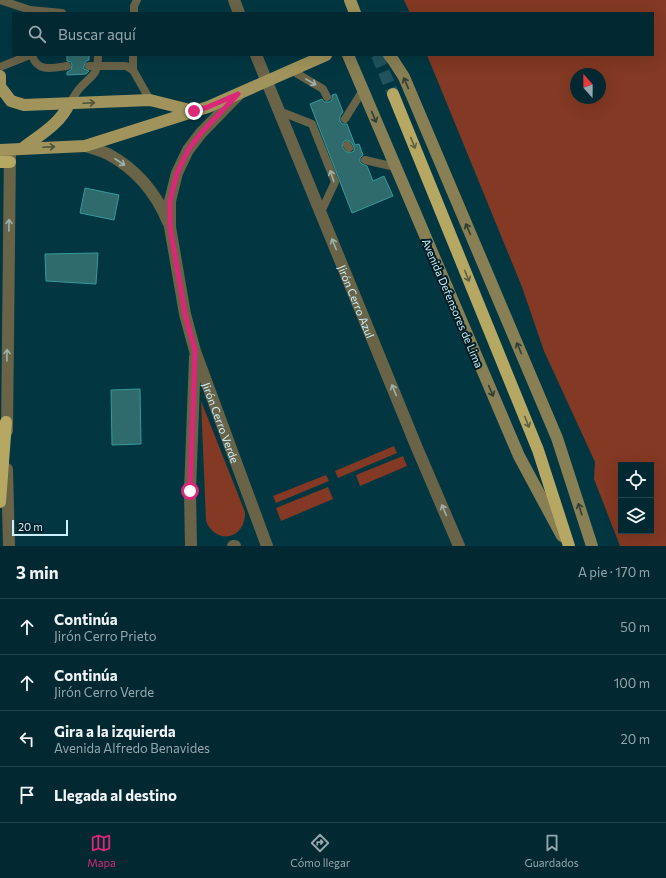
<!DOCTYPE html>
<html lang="es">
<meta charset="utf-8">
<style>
body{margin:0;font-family:Commissioner,sans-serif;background:#10353e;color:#f1f3f6}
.controls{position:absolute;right:12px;bottom:12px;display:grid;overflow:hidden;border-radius:0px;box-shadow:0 4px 16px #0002}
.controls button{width:36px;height:36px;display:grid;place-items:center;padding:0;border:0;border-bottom:1px solid #23454d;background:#022932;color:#f1f3f6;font:20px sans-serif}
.compass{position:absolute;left:570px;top:68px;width:36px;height:36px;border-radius:50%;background:#022932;box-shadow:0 4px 16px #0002;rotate:339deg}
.scale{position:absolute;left:12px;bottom:10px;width:56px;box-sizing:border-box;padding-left:4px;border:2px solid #c8f1fd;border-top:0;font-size:11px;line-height:14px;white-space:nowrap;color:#c8f1fd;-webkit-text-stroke:3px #011c23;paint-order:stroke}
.stop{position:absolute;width:12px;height:12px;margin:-9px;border:3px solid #db2777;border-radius:50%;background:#fff}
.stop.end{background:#db2777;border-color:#fff;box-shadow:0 1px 4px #0008}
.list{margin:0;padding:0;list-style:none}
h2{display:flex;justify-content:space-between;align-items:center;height:52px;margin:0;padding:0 16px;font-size:17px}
h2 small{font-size:13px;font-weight:400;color:#96a6ac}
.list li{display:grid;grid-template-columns:26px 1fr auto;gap:12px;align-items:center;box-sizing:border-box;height:56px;padding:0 16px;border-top:1px solid #23454d}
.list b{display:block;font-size:15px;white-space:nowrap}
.list p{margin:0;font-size:13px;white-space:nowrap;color:#96a6ac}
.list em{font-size:13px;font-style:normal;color:#96a6ac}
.icon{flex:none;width:22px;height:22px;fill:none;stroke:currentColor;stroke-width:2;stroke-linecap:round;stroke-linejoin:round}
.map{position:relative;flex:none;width:666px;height:546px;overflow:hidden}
.search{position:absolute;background:#022932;box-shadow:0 4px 16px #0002;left:12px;right:12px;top:12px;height:44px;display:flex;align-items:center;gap:10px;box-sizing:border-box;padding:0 14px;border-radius:0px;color:#96a6ac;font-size:15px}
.sheet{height:276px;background:#022932}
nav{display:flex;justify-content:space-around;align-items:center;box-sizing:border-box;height:56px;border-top:1px solid #23454d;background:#022932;font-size:11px;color:#96a6ac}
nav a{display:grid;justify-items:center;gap:2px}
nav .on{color:#db2777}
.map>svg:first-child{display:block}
.green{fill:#833923;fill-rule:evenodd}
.building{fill:#2f6b6d;stroke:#369a9c;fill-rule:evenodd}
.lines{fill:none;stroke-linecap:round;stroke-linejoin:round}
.highway-tunnel{stroke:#20535e;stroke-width:12;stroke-dasharray:12 6;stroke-linecap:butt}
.lane{stroke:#696348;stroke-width:8}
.street{stroke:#696348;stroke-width:12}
.secondary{stroke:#887f54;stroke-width:12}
.primary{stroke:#a0945c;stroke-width:12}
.highway{stroke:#b6a763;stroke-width:12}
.oneway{stroke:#9db1ac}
.oneway2{stroke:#303f34}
.oneway3{stroke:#49523d}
.oneway4{stroke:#5c6243}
.route{stroke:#db2777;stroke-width:5}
.labels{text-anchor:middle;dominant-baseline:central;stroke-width:4;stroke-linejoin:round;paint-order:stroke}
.street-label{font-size:11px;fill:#c8f1fd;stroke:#011c23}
</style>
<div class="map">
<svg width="666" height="546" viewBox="0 0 666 546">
<rect width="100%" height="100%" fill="#023742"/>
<g class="green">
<path d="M 404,0 L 666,0 L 666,546 L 620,546 L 594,479 L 595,462 L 544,351 L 522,287 L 427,55 L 653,55 L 653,13 L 410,13 ZM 576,74 L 600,74 L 600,98 L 576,98 ZM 621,465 L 651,465 L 651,531 L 621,531 Z"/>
<path d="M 201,401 L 245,512 C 246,539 216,546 206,521 Z"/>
<polygon points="394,446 397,453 338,478 335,471"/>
<polygon points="403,456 407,466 360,486 356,475"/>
<polygon points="326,475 329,481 276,503 273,496"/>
<polygon points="328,487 333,499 281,521 276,508"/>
</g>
<g class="building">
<polygon points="67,55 89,55 89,60 86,61 84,66 84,69 89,71 86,74 67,75 67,72 71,70 72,65 71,62 67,61"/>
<path d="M 336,94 L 343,112 L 340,116 L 340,121 L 342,124 L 347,124 L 355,145 L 359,144 L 363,155 L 360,158 L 360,162 L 362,164 L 367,166 L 373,181 L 384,176 L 393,196 L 352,213 L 310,104 L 322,99 L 324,102 L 329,102 L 332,100 L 332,95 ZM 347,140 L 351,142 L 354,147 L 354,151 L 350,153 L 345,151 L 342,146 L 344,141 Z"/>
<polygon points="85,188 119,195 114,220 80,213"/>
<polygon points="98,253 96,284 46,281 45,254"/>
<polygon points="140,389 141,444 112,445 111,390"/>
</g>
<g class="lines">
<polyline class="highway-tunnel" points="377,55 393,94"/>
<g class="lane">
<polyline points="0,0 30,10 30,13"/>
<polyline points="30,10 62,13"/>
<polyline points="134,13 134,6 137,0"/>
<path d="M 32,55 C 37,73 54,68 67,66"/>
<polyline points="89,66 126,66 133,70 150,100"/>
<polyline points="0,67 30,55"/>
<polyline points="133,70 133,55"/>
<polyline points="291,70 323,89 327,97"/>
<path d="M 69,104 C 73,99 76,92 80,88 C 93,74 98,75 98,55"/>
<polyline points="279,111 312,124 335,182 321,212"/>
<polyline points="345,119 363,90"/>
<polyline points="347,145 349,148"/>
<polyline points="365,160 395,167"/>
</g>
<g class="street">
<polyline points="234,0 239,13"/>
<path id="s1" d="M 256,55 L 417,448 L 459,546"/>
<path id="s2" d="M 239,94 L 201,133 L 188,150 L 177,173 L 170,201 L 170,227 L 185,314 L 195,351 L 267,546"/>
<path d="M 85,146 C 93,148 101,151 108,154 C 136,169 156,193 168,222"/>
<polyline points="7,431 10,151"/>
<polyline points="7,469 9,546"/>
<polyline points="191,546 190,491 195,357"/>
<polyline points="233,546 235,546"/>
</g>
<g class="secondary">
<polyline points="348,55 519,456 562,536"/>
<polyline points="389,55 393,60 404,77 557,438 592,546"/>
</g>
<g class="primary">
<polyline points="350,0 355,13"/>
<polyline points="0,76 0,91"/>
<polyline points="1,88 11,101 24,105 150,100 194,111"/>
<path d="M 23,148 C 40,135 60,124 69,104"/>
<polyline points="0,150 85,146 208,107 326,55"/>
</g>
<g class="highway">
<polyline points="393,94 538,450 569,546"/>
<polyline points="0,162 10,162"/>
<polyline points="0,502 6,422"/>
</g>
</g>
<defs><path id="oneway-shaft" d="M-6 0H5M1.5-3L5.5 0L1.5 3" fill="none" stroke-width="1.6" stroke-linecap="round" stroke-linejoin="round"/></defs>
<g class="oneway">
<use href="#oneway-shaft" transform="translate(311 82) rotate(30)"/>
<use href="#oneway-shaft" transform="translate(120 162) rotate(33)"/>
<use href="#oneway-shaft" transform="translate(332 176) rotate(-108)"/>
<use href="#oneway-shaft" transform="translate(9 225) rotate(-89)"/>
<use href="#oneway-shaft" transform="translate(334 244) rotate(-112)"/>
<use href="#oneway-shaft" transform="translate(7 355) rotate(-89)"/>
<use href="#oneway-shaft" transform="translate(394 390) rotate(-112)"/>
<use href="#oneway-shaft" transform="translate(444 510) rotate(-113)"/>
</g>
<g class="oneway2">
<use href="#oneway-shaft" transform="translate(406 83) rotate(-113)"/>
<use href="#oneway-shaft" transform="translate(374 117) rotate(68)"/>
<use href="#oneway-shaft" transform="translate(468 229) rotate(-113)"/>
<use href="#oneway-shaft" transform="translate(519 348) rotate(-113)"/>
<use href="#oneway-shaft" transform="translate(491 391) rotate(67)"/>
<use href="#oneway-shaft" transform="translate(580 509) rotate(-108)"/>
</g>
<g class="oneway3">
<use href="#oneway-shaft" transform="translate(89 103) rotate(-3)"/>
<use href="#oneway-shaft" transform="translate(49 147) rotate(-3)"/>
</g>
<g class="oneway4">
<use href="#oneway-shaft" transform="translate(413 143) rotate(68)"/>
<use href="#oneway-shaft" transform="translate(467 276) rotate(68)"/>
<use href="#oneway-shaft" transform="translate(527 422) rotate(68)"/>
</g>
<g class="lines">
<polyline class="route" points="190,491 195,351 185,314 170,227 170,201 177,173 188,150 201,133 238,94 208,107 194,111"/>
</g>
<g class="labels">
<g class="street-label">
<text stroke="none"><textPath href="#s1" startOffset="266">Jirón Cerro Azul</textPath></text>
<text transform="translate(453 303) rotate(67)">Avenida Defensores de Lima</text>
<text stroke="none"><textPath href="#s2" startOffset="359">Jirón Cerro Verde</textPath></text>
</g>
</g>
</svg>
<div class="controls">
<button><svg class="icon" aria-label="locate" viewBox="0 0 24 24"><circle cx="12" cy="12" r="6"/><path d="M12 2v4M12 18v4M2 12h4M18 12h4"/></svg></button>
<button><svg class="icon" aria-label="layers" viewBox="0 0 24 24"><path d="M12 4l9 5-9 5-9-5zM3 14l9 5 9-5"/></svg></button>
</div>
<svg class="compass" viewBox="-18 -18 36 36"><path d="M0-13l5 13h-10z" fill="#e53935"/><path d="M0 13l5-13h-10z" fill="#96a6ac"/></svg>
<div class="scale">20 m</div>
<div class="stop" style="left:190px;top:491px"></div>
<div class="stop end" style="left:194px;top:111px"></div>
<div class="search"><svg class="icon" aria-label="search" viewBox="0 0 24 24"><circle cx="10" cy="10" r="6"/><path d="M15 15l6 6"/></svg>Buscar aquí</div>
</div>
<section class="sheet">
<h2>3 min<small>A pie · 170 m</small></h2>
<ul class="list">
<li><svg class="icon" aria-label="ahead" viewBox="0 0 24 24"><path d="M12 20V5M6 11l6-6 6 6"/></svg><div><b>Continúa</b><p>Jirón Cerro Prieto</p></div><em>50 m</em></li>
<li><svg class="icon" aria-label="ahead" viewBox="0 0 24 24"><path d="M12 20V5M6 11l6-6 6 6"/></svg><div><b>Continúa</b><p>Jirón Cerro Verde</p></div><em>100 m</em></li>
<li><svg class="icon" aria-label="left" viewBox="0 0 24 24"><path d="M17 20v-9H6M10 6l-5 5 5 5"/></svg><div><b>Gira a la izquierda</b><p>Avenida Alfredo Benavides</p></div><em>20 m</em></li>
<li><svg class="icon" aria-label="arrive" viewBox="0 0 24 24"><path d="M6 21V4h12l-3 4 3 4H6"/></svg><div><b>Llegada al destino</b></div></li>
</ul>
</section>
<nav>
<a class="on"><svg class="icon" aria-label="map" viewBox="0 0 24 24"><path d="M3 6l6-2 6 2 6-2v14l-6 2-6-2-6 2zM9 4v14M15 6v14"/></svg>Mapa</a>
<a><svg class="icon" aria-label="directions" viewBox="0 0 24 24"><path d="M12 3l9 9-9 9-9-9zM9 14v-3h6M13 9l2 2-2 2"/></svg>Cómo llegar</a>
<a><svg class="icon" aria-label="saved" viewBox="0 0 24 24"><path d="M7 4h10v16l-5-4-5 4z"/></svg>Guardados</a>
</nav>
